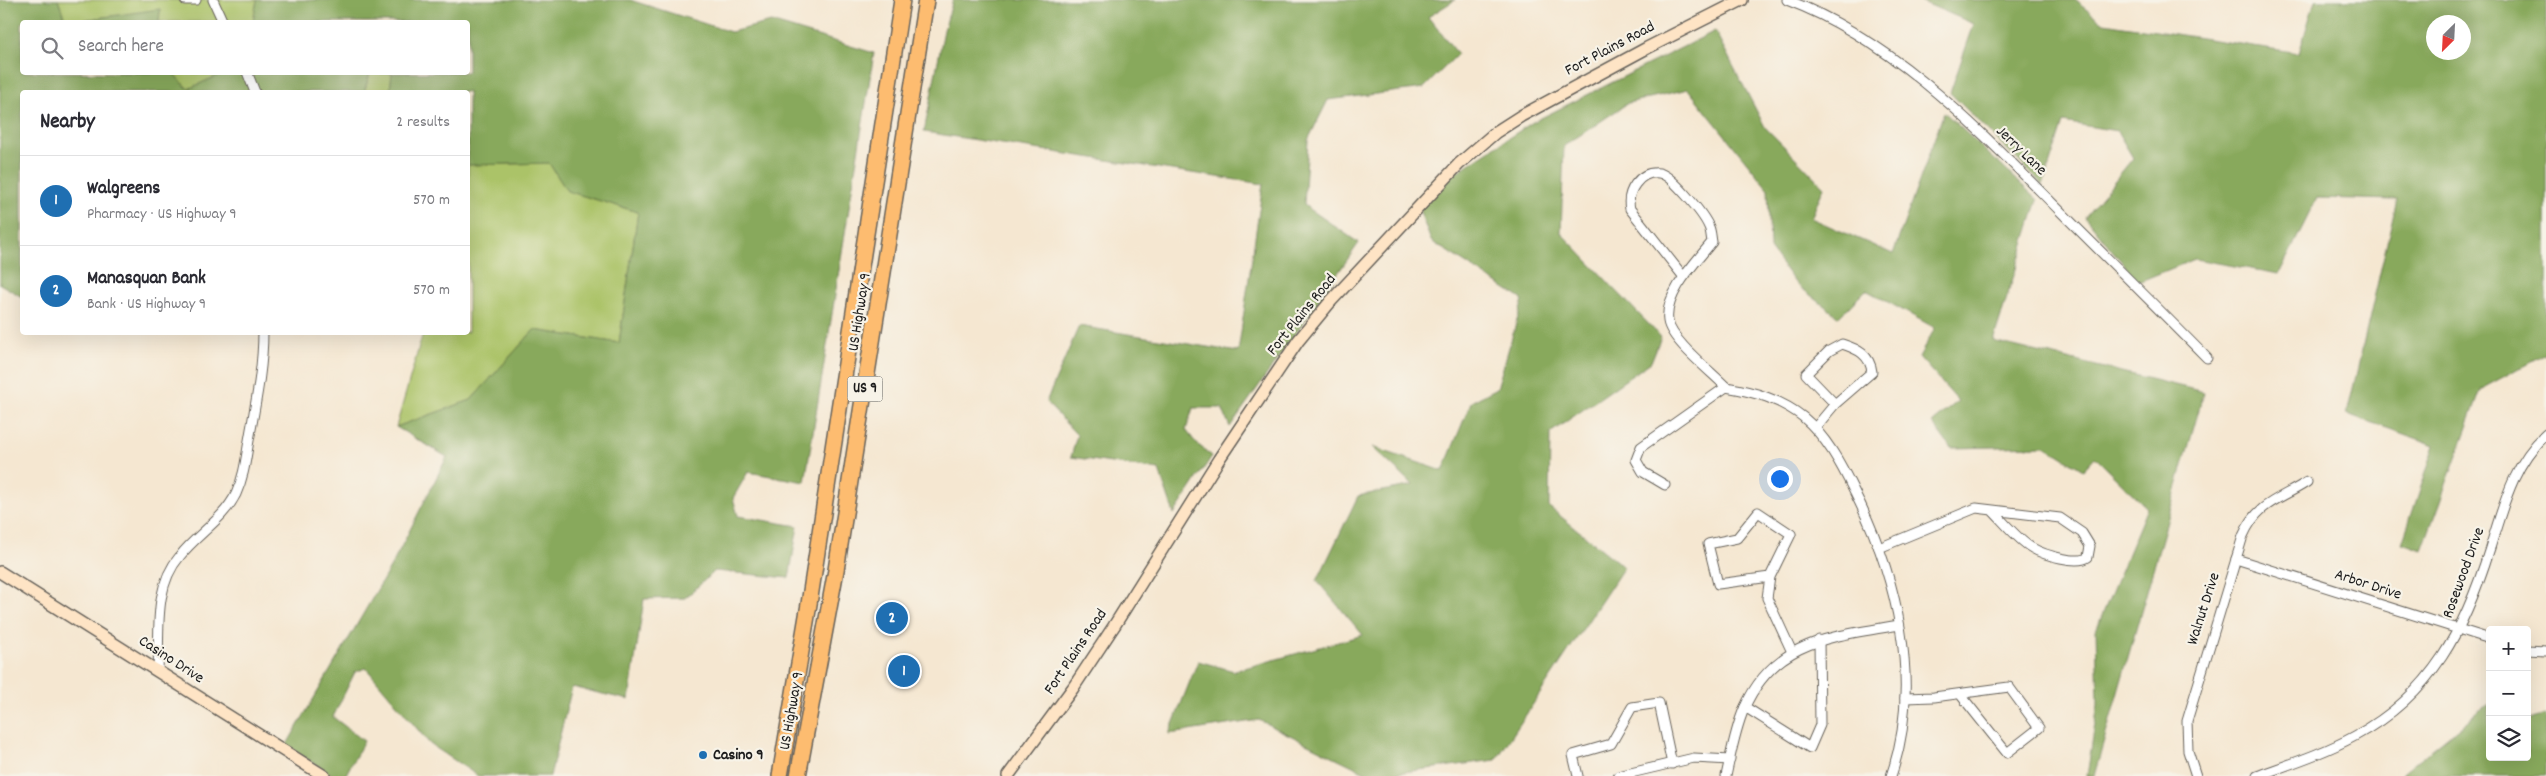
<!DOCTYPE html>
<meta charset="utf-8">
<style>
body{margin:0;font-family:Dekko,sans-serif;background:#f2f2f3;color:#2b2b33}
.controls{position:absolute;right:15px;bottom:15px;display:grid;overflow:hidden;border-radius:5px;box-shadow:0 5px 20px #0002}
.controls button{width:45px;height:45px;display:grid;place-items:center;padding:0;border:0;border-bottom:1px solid #e1e1e2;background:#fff;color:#2b2b33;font:25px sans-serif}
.compass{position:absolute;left:2426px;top:15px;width:45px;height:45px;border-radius:50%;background:#fff;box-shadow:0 5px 20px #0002;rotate:204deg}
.you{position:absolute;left:1779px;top:478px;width:18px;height:18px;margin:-12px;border:4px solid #fff;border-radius:50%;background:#1a73e8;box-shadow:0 0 0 8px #1a73e833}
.badge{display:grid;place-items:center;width:32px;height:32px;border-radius:50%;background:#1f6fb2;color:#fff;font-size:16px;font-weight:700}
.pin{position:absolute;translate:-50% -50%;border:2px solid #fff;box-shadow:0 1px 5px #0006}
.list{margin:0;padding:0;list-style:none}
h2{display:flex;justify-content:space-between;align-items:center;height:65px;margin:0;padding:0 20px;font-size:21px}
h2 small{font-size:16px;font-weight:400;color:#7c7c81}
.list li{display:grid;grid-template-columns:32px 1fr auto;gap:15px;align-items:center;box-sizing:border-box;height:90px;padding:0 20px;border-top:1px solid #e1e1e2}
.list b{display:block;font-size:19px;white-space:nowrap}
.list p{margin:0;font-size:16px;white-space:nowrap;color:#7c7c81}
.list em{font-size:16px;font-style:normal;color:#7c7c81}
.icon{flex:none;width:28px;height:28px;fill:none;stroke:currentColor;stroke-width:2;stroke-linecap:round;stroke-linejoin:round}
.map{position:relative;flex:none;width:2546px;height:776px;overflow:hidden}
.search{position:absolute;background:#fff;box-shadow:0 5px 20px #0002;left:20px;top:20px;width:450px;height:55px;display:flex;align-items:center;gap:12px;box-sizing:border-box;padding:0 18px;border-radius:5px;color:#7c7c81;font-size:19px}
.panel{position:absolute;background:#fff;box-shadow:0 5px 20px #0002;left:20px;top:90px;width:450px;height:245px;border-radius:5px}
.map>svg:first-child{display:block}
.green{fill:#abc368;stroke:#647042}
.forest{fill:#88a95c;stroke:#52623c;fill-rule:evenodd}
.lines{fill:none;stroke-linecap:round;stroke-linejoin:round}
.street-casing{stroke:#68635b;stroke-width:11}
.secondary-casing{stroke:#68635b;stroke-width:14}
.highway-casing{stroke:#68635b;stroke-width:18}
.street{stroke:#fff;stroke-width:9}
.secondary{stroke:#fee4c5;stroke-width:11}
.highway{stroke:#fdbc6f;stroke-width:15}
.poi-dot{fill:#1f6fb2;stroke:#f7f3e8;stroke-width:2}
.labels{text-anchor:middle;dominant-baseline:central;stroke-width:4.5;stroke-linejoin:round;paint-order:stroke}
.shield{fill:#f7f3e8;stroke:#5e5c59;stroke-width:1}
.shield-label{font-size:15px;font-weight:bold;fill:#1c1c1c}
.street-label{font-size:16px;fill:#1c1c1c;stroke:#f7f3e8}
.poi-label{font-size:16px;font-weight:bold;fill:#1c1c1c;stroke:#f7f3e8;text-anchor:start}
</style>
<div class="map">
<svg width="2546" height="776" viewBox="0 0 2546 776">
<rect width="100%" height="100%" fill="#f7f3e8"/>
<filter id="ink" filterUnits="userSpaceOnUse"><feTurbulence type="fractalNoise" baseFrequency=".02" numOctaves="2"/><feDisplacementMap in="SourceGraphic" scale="10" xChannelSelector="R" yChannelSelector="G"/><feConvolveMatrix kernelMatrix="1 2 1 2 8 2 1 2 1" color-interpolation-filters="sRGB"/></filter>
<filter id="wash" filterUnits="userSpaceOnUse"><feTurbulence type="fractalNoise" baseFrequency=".0096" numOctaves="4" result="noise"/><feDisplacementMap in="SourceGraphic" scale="20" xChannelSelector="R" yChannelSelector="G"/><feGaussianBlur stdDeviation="1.12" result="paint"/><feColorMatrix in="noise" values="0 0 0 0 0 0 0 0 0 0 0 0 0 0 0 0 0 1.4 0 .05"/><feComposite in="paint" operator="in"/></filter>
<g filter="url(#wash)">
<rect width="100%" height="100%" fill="#f5e7d1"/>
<g class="green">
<polygon points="58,0 257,0 253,22 159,22 160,10 66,22"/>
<polygon points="173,73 224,73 188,89"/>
<polygon points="370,73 392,73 390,92 364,92"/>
<polygon points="549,163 567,191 638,212 619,343 534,330 471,400 396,427 423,333 468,332 468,165"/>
</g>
<g class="forest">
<polygon points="0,0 58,0 66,22 22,22 22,72 173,73 188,89 224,73 370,73 364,92 22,92 22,297 0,284"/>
<polygon points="257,0 630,0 731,32 771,22 874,53 805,482 748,472 733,498 738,516 798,526 789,578 715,571 685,598 644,599 629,700 572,687 550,776 478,776 430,744 366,668 355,672 333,717 364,741 345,776 334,776 286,746 394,561 447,457 396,427 471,400 534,330 619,343 638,212 567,191 549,163 468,165 468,92 390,92 392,73 468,72 468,22 253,22"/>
<polygon points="953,0 1455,0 1428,17 1458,54 1424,88 1328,100 1308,140 1304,205 1359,243 1230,427 1222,408 1193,408 1186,430 1196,443 1212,456 1174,514 1159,470 1071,457 1077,435 1046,402 1079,326 1238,352 1263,184 924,132 944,30"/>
<path d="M 1918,0 L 2074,0 L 2104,23 L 2299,53 L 2315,0 L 2546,0 L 2546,354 L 2481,389 L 2422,550 L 2402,543 L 2435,445 L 2347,414 L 2397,200 L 2317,198 L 2279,274 L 2195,259 L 2138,282 L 2085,217 L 2133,158 L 2117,131 L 2063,122 L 2043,185 L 1950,93 L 1974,24 ZM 2434,22 L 2464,22 L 2464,52 L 2434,52 Z"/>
<polygon points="160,9 159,22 69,22"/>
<polygon points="1715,31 1765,127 1824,187 1811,218 1893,254 1944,112 2038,200 1993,341 2204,392 2094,776 2087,776 2098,704 2096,630 2147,508 2095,457 2083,470 2045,446 1951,448 1932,423 1958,401 1919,357 1935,328 1866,290 1839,317 1796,284 1770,249 1768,189 1688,89 1628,103 1564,146 1561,233 1661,337 1651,362 1550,433 1549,507 1624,567 1496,760 1373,776 1259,720 1169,734 1198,661 1234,671 1363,635 1317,581 1358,496 1413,485 1372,447 1443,471 1471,402 1497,388 1523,300 1431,241 1415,199 1533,122"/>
<polygon points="2488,704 2490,757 2527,757 2527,717 2532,719 2546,715 2546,776 2399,776"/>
</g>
</g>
<g filter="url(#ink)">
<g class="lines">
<defs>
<g id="street">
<polyline points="185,0 196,0"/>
<polyline points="213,0 223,22"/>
<path d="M 1787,0 C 1896,41 1979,130 2060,211 C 2109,260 2158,308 2207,358"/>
<polyline points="247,72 255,92"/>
<path d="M 1683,276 L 1630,209 C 1626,192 1639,171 1659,173 C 1672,175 1704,215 1709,227 C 1711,231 1711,237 1712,242 C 1696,262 1664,294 1668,321 C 1671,341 1712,372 1726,387"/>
<path d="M 1815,428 L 1835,404 L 1872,372 C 1870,355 1858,349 1842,344 L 1829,351 L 1806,374 L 1835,404"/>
<path d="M 1665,485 L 1643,472 L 1636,460 L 1641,447 L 1726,387 C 1755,392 1780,399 1803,417 C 1826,436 1841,464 1854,491 C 1897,576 1923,683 1891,776"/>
<path d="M 1879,548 L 1976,508 L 2060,518 L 2082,533 L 2090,546 L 2088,557 C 2078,565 2044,555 2032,548 C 2019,541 2003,521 1992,510"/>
<polyline points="2236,559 2490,639"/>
<polyline points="1770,577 1718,584 1708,544 1737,538 1758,512 1791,534 1770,577 1767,598 1792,652"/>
<polyline points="2527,650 2546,651"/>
<path d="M 158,670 C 160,632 153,587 180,556 C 197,534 223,520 236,494 C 245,474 246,456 250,435 C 256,401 263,367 263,332"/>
<polyline points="1905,698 1934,697 2009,687 2039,728 2007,753 1960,694"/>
<polyline points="1745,707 1810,748 1820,725 1819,640"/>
<polyline points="1578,776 1573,755 1611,744 1632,707 1659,703 1672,764"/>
<polyline points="1618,776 1694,758 1730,760"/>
<path d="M 1726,776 C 1731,754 1735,730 1744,709 C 1774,639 1833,637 1899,625"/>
<path d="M 2196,776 L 2188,751 L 2187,721 L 2243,536 C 2258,502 2279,500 2307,482"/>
<path d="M 2257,776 C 2290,764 2324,753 2355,736 C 2433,694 2465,628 2490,548 C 2503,507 2513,464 2546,434"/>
</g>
<g id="secondary">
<polyline points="0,572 324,776"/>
<polyline points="1008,776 1073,688 1114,626 1219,459 1298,341 1331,301 1459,164 1496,132 1521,116 1647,48 1742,0"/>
</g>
<g id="highway">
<polyline points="780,776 809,604 902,0"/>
<polyline points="798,776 836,570 926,0"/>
</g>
</defs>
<use href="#street" class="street-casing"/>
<use href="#secondary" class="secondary-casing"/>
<use href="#highway" class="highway-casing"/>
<use href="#street" class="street"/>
<use href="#secondary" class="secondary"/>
<use href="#highway" class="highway"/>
</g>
</g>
<circle class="poi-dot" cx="703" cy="755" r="5"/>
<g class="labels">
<rect class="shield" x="847.5" y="376.5" width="35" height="25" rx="4"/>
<g class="shield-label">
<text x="865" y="389">US 9</text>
</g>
<g class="street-label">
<text transform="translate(1610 49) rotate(-28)">Fort Plains Road</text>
<text transform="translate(2021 151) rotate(44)">Jerry Lane</text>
<text transform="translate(860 312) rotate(-81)">US Highway 9</text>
<text transform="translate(1302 315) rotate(-51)">Fort Plains Road</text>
<text transform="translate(2464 573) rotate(-70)">Rosewood Drive</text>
<text transform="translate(2368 585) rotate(18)">Arbor Drive</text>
<text transform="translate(2204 609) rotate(-72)">Walnut Drive</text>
<text transform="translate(1076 652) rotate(-56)">Fort Plains Road</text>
<text transform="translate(171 660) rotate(33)">Casino Drive</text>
<text transform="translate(792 711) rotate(-80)">US Highway 9</text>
</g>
<g class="poi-label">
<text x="713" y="755">Casino 9</text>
</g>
</g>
</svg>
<div class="controls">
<button>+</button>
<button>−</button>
<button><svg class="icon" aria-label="layers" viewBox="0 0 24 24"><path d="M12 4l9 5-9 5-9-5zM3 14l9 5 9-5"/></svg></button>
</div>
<svg class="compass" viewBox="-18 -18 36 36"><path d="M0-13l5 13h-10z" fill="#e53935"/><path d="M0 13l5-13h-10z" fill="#7c7c81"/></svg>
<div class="you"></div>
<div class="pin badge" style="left:904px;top:671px">1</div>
<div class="pin badge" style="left:892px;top:618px">2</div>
<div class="search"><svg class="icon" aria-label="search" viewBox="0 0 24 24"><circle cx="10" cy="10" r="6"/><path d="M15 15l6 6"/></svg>Search here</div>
<section class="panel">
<h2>Nearby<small>2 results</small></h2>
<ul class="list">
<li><span class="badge">1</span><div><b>Walgreens</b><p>Pharmacy · US Highway 9</p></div><em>570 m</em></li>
<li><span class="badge">2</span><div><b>Manasquan Bank</b><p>Bank · US Highway 9</p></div><em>570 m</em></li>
</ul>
</section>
</div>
